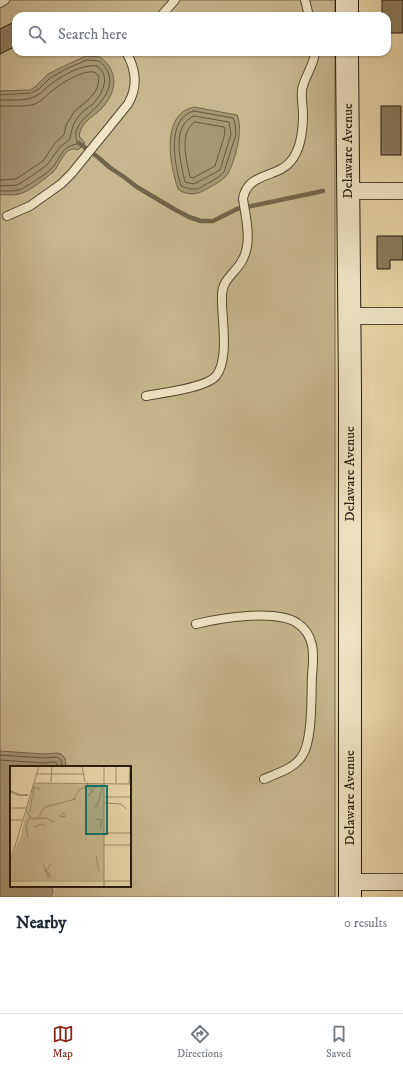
<!DOCTYPE html>
<style>
body{margin:0;font-family:"IM FELL DW Pica",serif;background:#f6f6f7;color:#1f2937}
.list{margin:0;padding:0;list-style:none}
h2{display:flex;justify-content:space-between;align-items:center;height:52px;margin:0;padding:0 16px;font-size:17px}
h2 small{font-size:13px;font-weight:400;color:#747a83}
.icon{flex:none;width:22px;height:22px;fill:none;stroke:currentColor;stroke-width:2;stroke-linecap:round;stroke-linejoin:round}
.map{position:relative;flex:none;width:403px;height:897px;overflow:hidden}
.search{position:absolute;background:#fff;box-shadow:0 1px 3px #0004;left:12px;right:12px;top:12px;height:44px;display:flex;align-items:center;gap:10px;box-sizing:border-box;padding:0 14px;border-radius:12px;color:#747a83;font-size:15px}
.sheet{height:116px;background:#fff}
nav{display:flex;justify-content:space-around;align-items:center;box-sizing:border-box;height:56px;border-top:1px solid #e0e1e3;background:#fff;font-size:11px;color:#747a83}
nav a{display:grid;justify-items:center;gap:2px}
nav .on{color:#8f2418}
.map>svg:first-child{display:block}
.green{fill:#c8b78e;stroke:#76684d;fill-rule:evenodd}
.water{fill:#a69674;stroke:#72644a}
.lines{fill:none;stroke-linecap:round;stroke-linejoin:round}
.shore{stroke:#655840;stroke-width:1}
.stream{stroke:#72644a;stroke-width:4.5}
.building{fill:#8a7c5e;stroke:#24190c}
.lane-casing{stroke:#554833;stroke-width:10}
.street-casing{stroke:#554833;stroke-width:18}
.secondary-casing{stroke:#24190c;stroke-width:24}
.lane{stroke:#f1e5c7;stroke-width:8}
.street{stroke:#f1e5c7;stroke-width:16}
.secondary{stroke:#f1e5c7;stroke-width:22}
.labels{text-anchor:middle;dominant-baseline:central;stroke-width:3;stroke-linejoin:round;paint-order:stroke}
.street-label{font-size:14px;fill:#24190c;stroke:#f1e5c7}
.inset-river{fill:none;stroke:#a69674;stroke-width:2}
.inset-road{fill:none;stroke:#9a8b6a;stroke-width:1}
.view{fill:#0f766e;fill-opacity:0.15;stroke:#0f766e;stroke-width:2}
.inset-edge{fill:none;stroke:#24190c;stroke-width:2}
</style>
<div class="map">
<svg width="403" height="897" viewBox="0 0 403 897">
<rect width="100%" height="100%" fill="#e9d7a9"/>
<filter id="stains"><feTurbulence type="fractalNoise" baseFrequency=".005" numOctaves="4"/><feColorMatrix values="0 0 0 0 .2 0 0 0 0 .09 0 0 0 0 .02 0 0 0 .5 -.17"/></filter>
<radialGradient id="worn" r=".72"><stop offset=".6" stop-color="#630" stop-opacity="0"/><stop offset="1" stop-color="#630" stop-opacity=".3"/></radialGradient>
<path class="green" d="M 0,0 L 335,0 L 335,16 L 16,16 L 16,52 L 335,52 L 335,897 L 0,897 ZM 11,767 L 130,767 L 130,886 L 11,886 Z"/>
<g class="water">
<path d="M 86,56 L 100,57 C 120,72 117,93 100,110 C 91,118 81,123 79,136 L 85,143 L 78,150 C 65,144 60,166 53,172 C 46,178 27,193 19,194 C 13,196 6,194 0,195 L 0,91 L 30,90 L 36,86 L 48,74 L 66,65 Z"/>
<path d="M 194,107 L 237,115 C 244,129 235,162 227,175 C 225,179 203,192 198,193 C 192,195 182,193 178,189 C 170,166 160,114 194,107 Z"/>
<polygon points="0,751 43,754 57,753 61,754 65,758 66,767 11,767 11,886 52,886 53,893 50,897 0,897"/>
</g>
<g class="lines">
<g class="shore">
<path d="M 0,95 L 31,93 L 39,89 L 50,78 L 68,68 L 87,60 L 99,61 C 116,74 111,92 97,106 C 90,114 81,119 77,129 C 74,134 77,139 77,144 C 60,147 62,158 51,169 C 46,174 25,188 19,190 C 13,192 6,190 0,191"/>
<path d="M 0,100 C 9,100 26,101 34,97 C 42,94 47,86 54,82 C 65,74 83,64 97,66 C 111,76 103,93 93,104 C 88,108 82,111 79,116 C 73,123 71,131 70,139 L 60,147 L 47,165 L 27,179 L 17,185 L 0,186"/>
<path d="M 0,106 C 10,106 25,107 35,104 C 44,100 49,92 57,87 C 67,80 83,70 95,72 L 99,77 L 98,86 L 95,92 L 89,99 L 74,112 L 66,125 L 64,135 L 55,143 L 43,161 L 16,179 L 0,180"/>
<path d="M 194,111 L 233,118 L 235,123 L 236,134 L 224,172 L 217,178 L 198,189 L 190,189 L 181,186 C 175,166 165,118 194,111 Z"/>
<path d="M 194,116 L 229,122 L 231,134 L 220,170 L 194,184 L 185,182 C 181,163 170,126 194,116 Z"/>
<path d="M 195,122 L 224,127 L 225,130 L 224,137 L 215,166 L 193,178 L 190,177 C 187,162 178,132 195,122 Z"/>
<polyline points="0,755 43,758 57,757 61,760 62,767"/>
<polyline points="0,760 43,763 55,762 57,763 57,767"/>
</g>
<polyline class="stream" points="79,143 99,158 109,167 124,177 137,187 174,209 189,217 201,221 213,221 237,209 323,191"/>
</g>
<g class="building">
<polygon points="382,0 403,0 403,33 387,33 387,16 382,16"/>
<polygon points="16,21 16,46 0,54 0,29"/>
<rect x="381" y="106" width="20" height="49"/>
<polygon points="377,236 403,236 403,260 390,260 390,269 377,269"/>
</g>
<g class="lines">
<defs>
<g id="lane">
<polyline points="305,0 309,16"/>
<polyline points="0,3 5,0"/>
<polyline points="161,16 175,0"/>
<path d="M 7,216 L 30,206 L 61,184 L 72,173 L 128,104 C 138,87 136,69 126,52"/>
<path d="M 146,396 C 162,393 206,388 216,376 C 230,359 221,316 222,295 C 222,279 237,272 243,259 C 252,241 246,219 243,199 C 247,172 278,178 291,161 C 301,149 303,130 303,114 C 303,106 301,98 302,90 C 304,77 314,66 315,52"/>
<path d="M 196,624 C 220,618 276,609 297,623 C 305,628 310,636 312,645 C 314,655 313,666 312,676 C 311,696 313,740 302,756 C 294,769 277,773 264,779"/>
</g>
<g id="street">
<polyline points="348,191 403,191"/>
<polyline points="348,316 403,316"/>
<polyline points="350,882 403,882"/>
</g>
<g id="secondary">
<polyline points="347,0 347,16"/>
<polyline points="347,52 350,392 350,897"/>
</g>
</defs>
<use href="#lane" class="lane-casing"/>
<use href="#street" class="street-casing"/>
<use href="#secondary" class="secondary-casing"/>
<use href="#lane" class="lane"/>
<use href="#street" class="street"/>
<use href="#secondary" class="secondary"/>
</g>
<g class="labels">
<g class="street-label">
<text transform="translate(348 151) rotate(-90)">Delaware Avenue</text>
<text transform="translate(350 474) rotate(-90)">Delaware Avenue</text>
<text transform="translate(350 798) rotate(-90)">Delaware Avenue</text>
</g>
</g>
<g transform="translate(10 766)">
<rect width="121" height="121" fill="#e9d7a9"/>
<path d="M 23,17 L 94,18 L 94,114 L 0,114 L 0,98 L 11,69 Z" fill="#c8b78e"/>
<path class="inset-river" d="M 0,25 L 9,29 L 18,29"/>
<path class="inset-road" d="M 72,0 L 75,16M 26,8 L 73,8M 41,16 L 42,0M 24,17 L 121,18M 106,17 L 106,0M 119,18 L 120,0M 82,23 L 91,19 L 92,23 L 87,40 L 84,41M 23,30 L 24,21 L 30,23M 94,31 L 121,31M 76,32 L 83,25 L 79,22M 63,34 L 69,24 L 78,20 L 77,16M 94,37 L 111,38 L 116,43M 0,42 L 16,42M 16,44 L 22,53 L 36,52 L 44,56M 20,46 L 22,31M 55,47 L 52,48 L 50,51 L 56,50M 28,52 L 35,41 L 66,33M 86,53 L 92,54 L 90,62M 0,54 L 13,54M 24,61 L 31,58 L 35,60M 94,67 L 121,67M 18,72 L 16,59 L 20,51M 94,79 L 121,79M 86,90 L 89,105M 0,97 L 29,0M 33,98 L 36,105 L 41,98M 34,105 L 36,105 L 37,106 L 39,107 L 40,111 L 37,111 L 37,106M 0,115 L 121,115M 94,121 L 94,0"/>
<path class="view" d="M 76,20 L 97,20 L 97,68 L 76,68 Z"/>
<rect width="121" height="121" class="inset-edge"/>
</g>
<rect width="100%" height="100%" filter="url(#stains)"/>
<rect width="100%" height="100%" fill="url(#worn)"/>
</svg>
<div class="search"><svg class="icon" aria-label="search" viewBox="0 0 24 24"><circle cx="10" cy="10" r="6"/><path d="M15 15l6 6"/></svg>Search here</div>
</div>
<section class="sheet">
<h2>Nearby<small>0 results</small></h2>
<ul class="list">
</ul>
</section>
<nav>
<a class="on"><svg class="icon" aria-label="map" viewBox="0 0 24 24"><path d="M3 6l6-2 6 2 6-2v14l-6 2-6-2-6 2zM9 4v14M15 6v14"/></svg>Map</a>
<a><svg class="icon" aria-label="directions" viewBox="0 0 24 24"><path d="M12 3l9 9-9 9-9-9zM9 14v-3h6M13 9l2 2-2 2"/></svg>Directions</a>
<a><svg class="icon" aria-label="saved" viewBox="0 0 24 24"><path d="M7 4h10v16l-5-4-5 4z"/></svg>Saved</a>
</nav>
